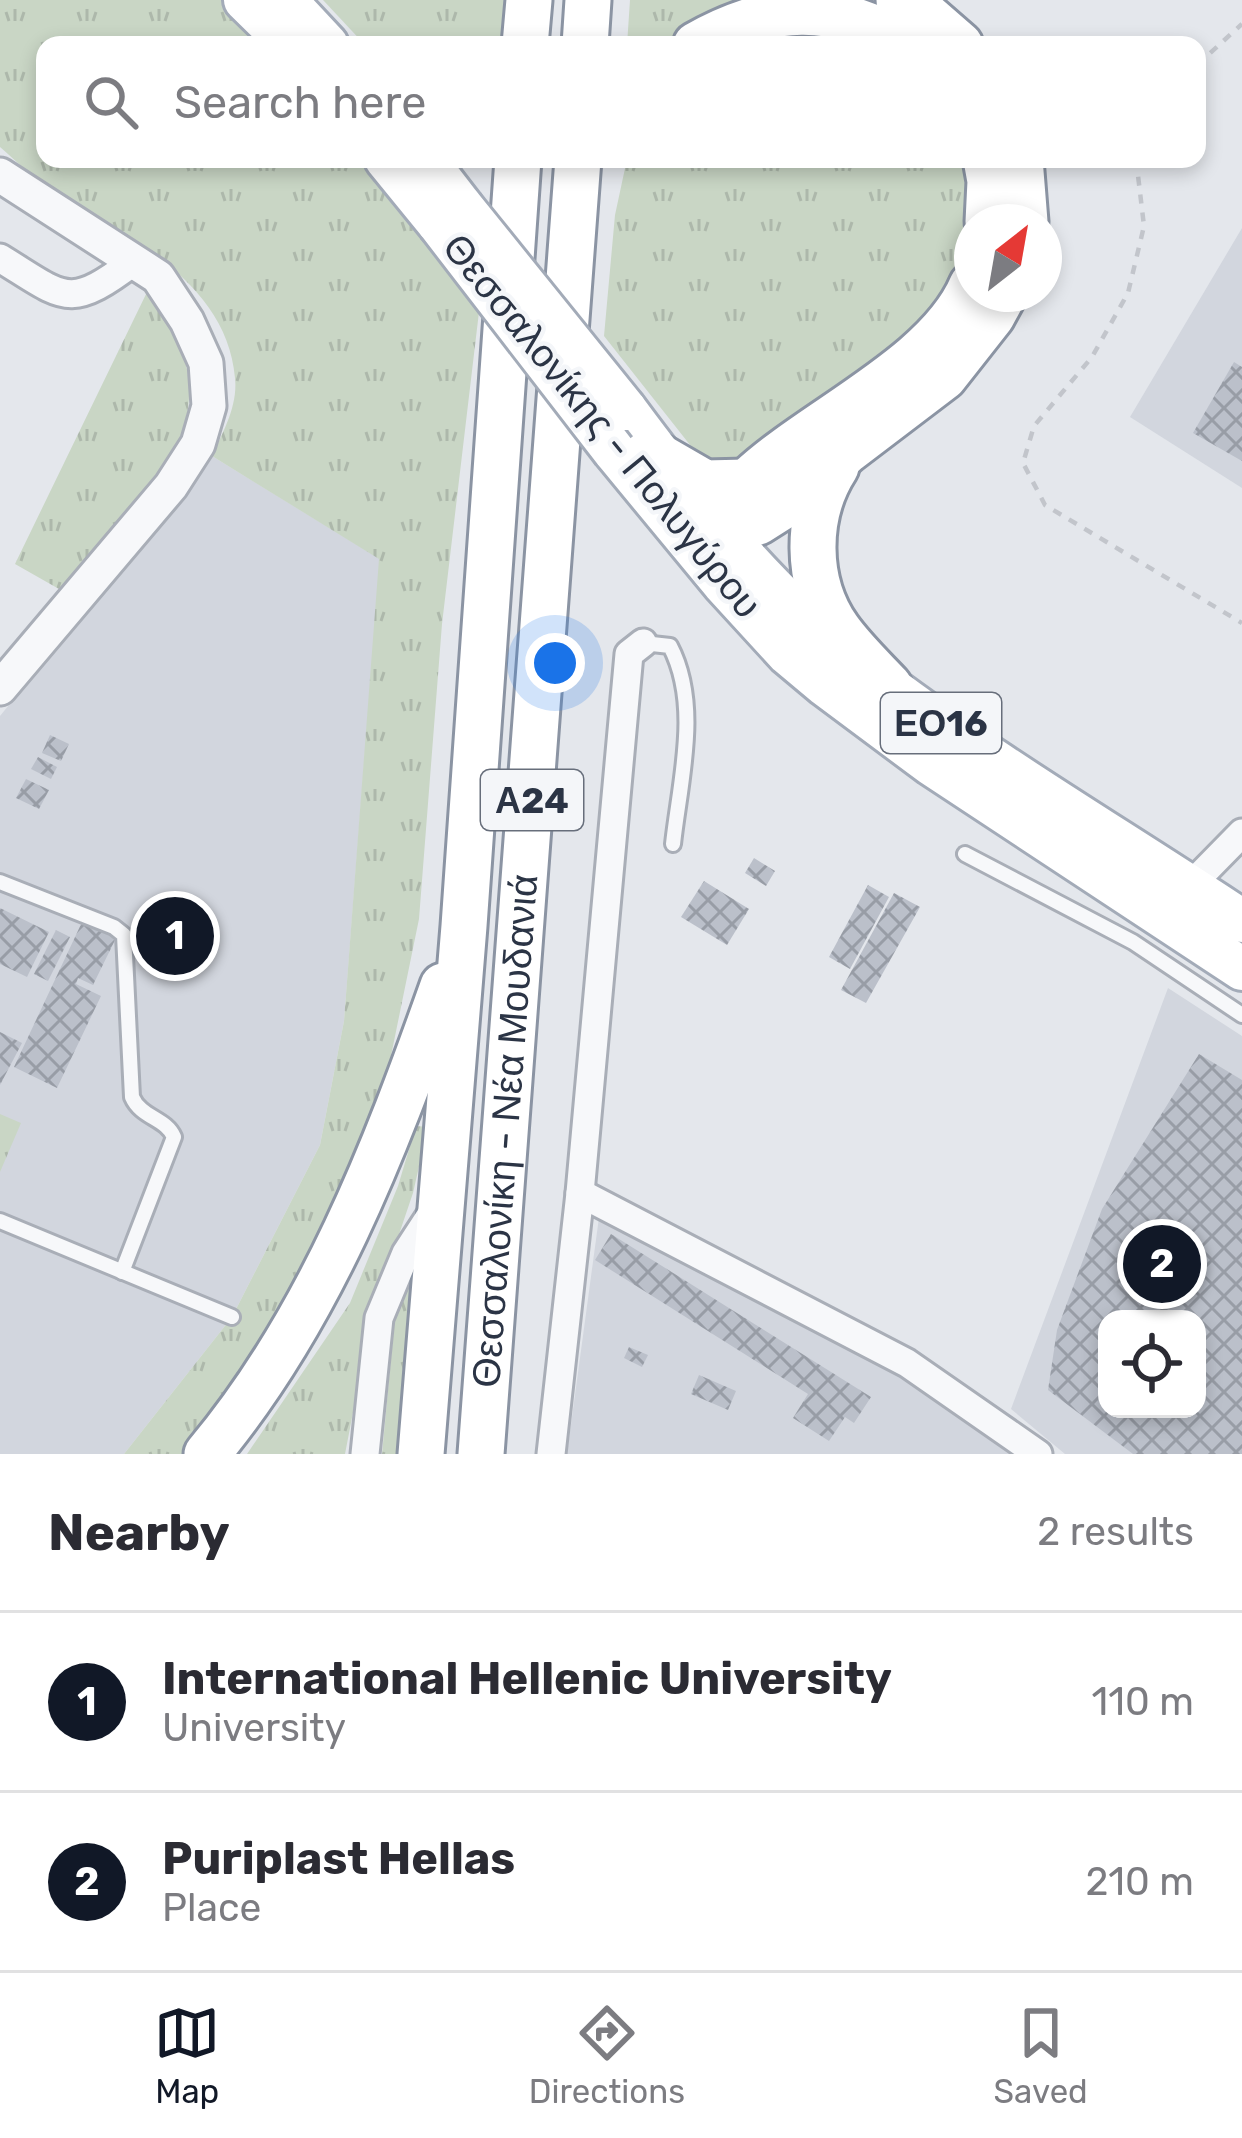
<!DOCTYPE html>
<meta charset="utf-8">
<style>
body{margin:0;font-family:Rubik,sans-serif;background:#f2f2f3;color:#2b2b33}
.controls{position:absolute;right:36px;bottom:36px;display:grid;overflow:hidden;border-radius:24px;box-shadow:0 6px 18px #0003}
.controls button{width:108px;height:108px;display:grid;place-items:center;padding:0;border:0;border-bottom:3px solid #e1e1e2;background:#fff;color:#2b2b33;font:60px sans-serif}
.compass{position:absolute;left:954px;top:204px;width:108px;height:108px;border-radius:50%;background:#fff;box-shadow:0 6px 18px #0003;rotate:31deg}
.you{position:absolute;left:555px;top:663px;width:42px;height:42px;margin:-30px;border:9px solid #fff;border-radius:50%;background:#1a73e8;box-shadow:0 0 0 18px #1a73e833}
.badge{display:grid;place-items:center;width:78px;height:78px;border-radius:50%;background:#111827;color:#fff;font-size:39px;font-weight:700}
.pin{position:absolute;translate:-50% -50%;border:6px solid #fff;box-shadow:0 3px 12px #0006}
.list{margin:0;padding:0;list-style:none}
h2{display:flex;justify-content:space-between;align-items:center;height:156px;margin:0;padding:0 48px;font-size:51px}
h2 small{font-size:39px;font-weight:400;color:#7c7c81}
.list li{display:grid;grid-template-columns:78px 1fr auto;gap:36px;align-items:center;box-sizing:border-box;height:180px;padding:0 48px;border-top:3px solid #e1e1e2}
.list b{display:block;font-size:45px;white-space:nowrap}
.list p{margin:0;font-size:39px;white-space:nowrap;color:#7c7c81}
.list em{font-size:39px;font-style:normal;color:#7c7c81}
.icon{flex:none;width:66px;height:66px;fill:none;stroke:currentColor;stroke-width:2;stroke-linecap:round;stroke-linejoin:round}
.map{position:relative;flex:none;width:1242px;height:1454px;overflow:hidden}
.search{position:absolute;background:#fff;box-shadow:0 6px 18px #0003;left:36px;right:36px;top:36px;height:132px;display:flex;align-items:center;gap:30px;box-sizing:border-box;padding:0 42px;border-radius:24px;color:#7c7c81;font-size:45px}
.sheet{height:516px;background:#fff}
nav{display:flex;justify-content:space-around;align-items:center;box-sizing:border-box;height:168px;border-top:3px solid #e1e1e2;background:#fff;font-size:33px;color:#7c7c81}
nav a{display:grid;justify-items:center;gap:6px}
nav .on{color:#111827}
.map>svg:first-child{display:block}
.built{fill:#d2d6de;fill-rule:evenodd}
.grass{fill:url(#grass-tufts)}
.building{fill:url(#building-cross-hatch);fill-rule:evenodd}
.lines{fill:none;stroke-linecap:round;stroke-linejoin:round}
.service-casing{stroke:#a9aeb7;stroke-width:20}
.minor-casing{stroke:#a9aeb7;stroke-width:33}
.tertiary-casing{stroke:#a9aeb7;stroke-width:39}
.primary-casing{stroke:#a3abb8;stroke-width:48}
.trunk-casing{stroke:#8b94a3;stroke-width:51}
.path{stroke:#c2c5cb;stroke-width:4.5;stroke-dasharray:9 9;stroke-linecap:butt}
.service{stroke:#f7f8fa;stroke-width:14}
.minor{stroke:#f7f8fa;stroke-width:27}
.tertiary{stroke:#f7f8fa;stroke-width:33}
.primary{stroke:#fff;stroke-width:42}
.trunk{stroke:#fff;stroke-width:45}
.primary-bridge-casing{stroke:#a3abb8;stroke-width:48;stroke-linecap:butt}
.primary-bridge{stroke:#fff;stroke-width:42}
.labels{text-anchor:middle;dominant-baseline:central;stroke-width:9;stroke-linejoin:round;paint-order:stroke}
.shield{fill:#f4f6f9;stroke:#676e7b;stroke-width:3}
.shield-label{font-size:36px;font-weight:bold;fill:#2b3445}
.street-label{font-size:39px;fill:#2b3445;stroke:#f4f6f9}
</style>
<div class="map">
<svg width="1242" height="1454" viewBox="0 0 1242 1454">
<defs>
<pattern id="grass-tufts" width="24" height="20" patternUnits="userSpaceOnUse" patternTransform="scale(3)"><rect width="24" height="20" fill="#c9d6c5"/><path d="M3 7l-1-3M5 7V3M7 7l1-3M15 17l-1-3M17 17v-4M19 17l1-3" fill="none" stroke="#adb8ab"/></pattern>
<pattern id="building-cross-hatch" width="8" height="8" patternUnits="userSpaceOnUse" patternTransform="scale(3)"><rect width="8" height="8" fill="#bbc0ca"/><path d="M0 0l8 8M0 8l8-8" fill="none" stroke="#989da6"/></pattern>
</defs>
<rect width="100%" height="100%" fill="#e4e7ec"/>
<g class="built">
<polygon points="1242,228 1242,488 1130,417"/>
<polygon points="212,456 380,559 344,1021 320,1145 232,1317 124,1454 0,1454 0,716"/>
<path d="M 1168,988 L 1242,1036 L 1242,1454 L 1065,1454 L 1011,1409 ZM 1107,1319 L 1197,1319 L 1197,1409 L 1107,1409 Z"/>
<polygon points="600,1210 897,1373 983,1427 1016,1454 567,1454"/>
</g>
<g class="grass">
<path d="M 0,0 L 227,0 L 277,45 L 45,45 L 45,159 L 376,159 L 481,295 L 442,624 L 419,919 L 384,1090 L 322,1248 L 191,1454 L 124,1454 L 232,1317 L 320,1145 L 344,1021 L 379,559 L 212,456 C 223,432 238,406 235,378 C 227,280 121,233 50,188 C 32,177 16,161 0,147 Z"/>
<polygon points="323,0 506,0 502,45 365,45"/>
<polygon points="630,0 774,0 709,18 669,45 627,45"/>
<polygon points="760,28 899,45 716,45"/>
<path d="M 627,159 L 984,159 L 972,222 L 972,273 L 951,307 L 738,461 C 720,463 709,461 694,450 L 604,336 L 615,215 Z"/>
<path d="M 149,288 C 162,309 175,331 183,354 C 215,450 115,526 59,589 L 15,564 Z"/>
<polygon points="0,1114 21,1123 0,1172"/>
<polygon points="416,1126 428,1127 413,1193 372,1314 345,1454 247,1454 350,1303 398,1186"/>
<polygon points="417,1256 400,1454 382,1454 396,1305"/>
</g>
<g class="building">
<polygon points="1234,362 1242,367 1242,461 1193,433"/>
<polygon points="50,735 69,744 61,761 42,753"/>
<polygon points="38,757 57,767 51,779 31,769"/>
<polygon points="26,779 49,790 39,809 16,798"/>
<polygon points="754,858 775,871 766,886 745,873"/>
<polygon points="704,881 749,909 727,945 681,917"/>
<polygon points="868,885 889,897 850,969 829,957"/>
<polygon points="894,893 920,907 866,1003 841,990"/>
<polygon points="0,908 49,932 27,977 0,964"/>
<polygon points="83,920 117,936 93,985 78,978 76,984 101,996 57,1088 14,1067"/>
<polygon points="56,930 70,937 48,981 34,974"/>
<polygon points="0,1032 22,1043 0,1085"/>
<path d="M 1199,1054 L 1242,1080 L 1242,1454 L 1133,1454 L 1048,1390 L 1057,1330 L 1102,1209 ZM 1107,1319 L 1197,1319 L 1197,1409 L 1107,1409 Z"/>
<polygon points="611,1234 871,1397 854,1423 845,1417 829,1441 793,1418 808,1394 595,1260"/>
<polygon points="629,1347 648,1355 642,1367 624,1358"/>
<polygon points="699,1375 736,1391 728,1410 691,1394"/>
</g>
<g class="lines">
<defs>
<g id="service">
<path d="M 643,643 L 670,646 C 701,705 680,780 673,844"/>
<polyline points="965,854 1133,942 1242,1015"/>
<path d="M 0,882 L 114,927 L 124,935 L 132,1097 C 141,1118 166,1118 174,1137 L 122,1272"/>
<polyline points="0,1221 232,1317"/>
</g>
<g id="minor">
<path d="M 0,258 C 65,298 68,311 133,262"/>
<polyline points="1190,886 1242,833"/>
<polyline points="580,1193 629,654 643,643"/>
<polyline points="365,1454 379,1318 406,1253 434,1210"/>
<polyline points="551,1454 580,1193 907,1363 1038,1454"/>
</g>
<polyline id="tertiary" points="0,175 158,277 187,321 206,363 209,406 198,444 171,486 0,688"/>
<g id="primary">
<polyline points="245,0 291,45"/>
<polyline points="285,0 327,45"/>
<polyline points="386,159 439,224"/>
<polyline points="425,159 462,207"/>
<path d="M 625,409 C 687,493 764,589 846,654 C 971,753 1110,833 1242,921"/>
<polyline points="614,451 723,583 788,654 825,685 931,764 1242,969"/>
</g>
<g id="trunk">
<polyline points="899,0 921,11 960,45"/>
<polyline points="525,45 529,0"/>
<polyline points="585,45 588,0"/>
<path d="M 696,45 C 770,3 833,0 907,45"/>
<polyline points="986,159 990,181 988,222"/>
<polyline points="1020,159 1025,222"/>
<polyline points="660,457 705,483 747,482"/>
<path d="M 836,467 C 805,515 805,582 838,629 C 853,650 872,668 889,686"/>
<polyline points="720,526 758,522 788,503 848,450 944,377 992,316 1004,294"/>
<path d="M 720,526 C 729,511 738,491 750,479 C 814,419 938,366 972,285"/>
<path d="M 207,1454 C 320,1319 385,1150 443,986"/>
<polyline points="421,1454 464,926 518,159"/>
<path id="s1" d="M 481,1454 L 578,159"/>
</g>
</defs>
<use href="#service" class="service-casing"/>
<use href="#minor" class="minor-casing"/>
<use href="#tertiary" class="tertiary-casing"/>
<use href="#primary" class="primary-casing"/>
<use href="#trunk" class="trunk-casing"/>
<g class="path">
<polyline points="1197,65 1242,24"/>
<polyline points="1139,159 1137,167 1144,226 1128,293 1092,357 1034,426 1023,463 1045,505 1242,623"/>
</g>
<use href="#service" class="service"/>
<use href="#minor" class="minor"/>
<use href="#tertiary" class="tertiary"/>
<use href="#primary" class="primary"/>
<use href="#trunk" class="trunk"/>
<defs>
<g id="primary-bridge">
<polyline points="462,207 625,409"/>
<polyline points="439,224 614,451"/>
</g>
</defs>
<use href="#primary-bridge" class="primary-bridge-casing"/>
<use href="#primary-bridge" class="primary-bridge"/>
</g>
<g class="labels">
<g class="shield">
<rect x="881" y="693" width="120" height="60" rx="9"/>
<rect x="481" y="770" width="102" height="60" rx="9"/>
</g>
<g class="shield-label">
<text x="941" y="723">ΕΟ16</text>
<text x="532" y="800">Α24</text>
</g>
<g class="street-label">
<text transform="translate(602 426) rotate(51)">Θεσσαλονίκης - Πολυγύρου</text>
<text stroke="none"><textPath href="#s1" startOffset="324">Θεσσαλονίκη - Νέα Μουδανιά</textPath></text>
</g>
</g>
</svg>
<div class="controls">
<button><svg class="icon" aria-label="locate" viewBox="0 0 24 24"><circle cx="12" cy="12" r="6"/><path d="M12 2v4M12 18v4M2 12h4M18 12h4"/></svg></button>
</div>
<svg class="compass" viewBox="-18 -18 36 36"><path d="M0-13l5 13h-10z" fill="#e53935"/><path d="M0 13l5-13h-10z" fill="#7c7c81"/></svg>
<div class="you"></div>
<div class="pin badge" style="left:175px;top:936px">1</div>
<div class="pin badge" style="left:1162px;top:1264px">2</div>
<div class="search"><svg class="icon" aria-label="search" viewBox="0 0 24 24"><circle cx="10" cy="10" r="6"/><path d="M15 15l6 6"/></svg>Search here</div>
</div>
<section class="sheet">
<h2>Nearby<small>2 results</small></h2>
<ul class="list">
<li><span class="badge">1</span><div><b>International Hellenic University</b><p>University</p></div><em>110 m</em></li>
<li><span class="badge">2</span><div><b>Puriplast Hellas</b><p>Place</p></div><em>210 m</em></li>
</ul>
</section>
<nav>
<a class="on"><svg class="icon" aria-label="map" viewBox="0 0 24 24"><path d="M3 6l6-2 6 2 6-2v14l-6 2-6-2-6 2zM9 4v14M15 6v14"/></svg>Map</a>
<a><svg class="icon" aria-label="directions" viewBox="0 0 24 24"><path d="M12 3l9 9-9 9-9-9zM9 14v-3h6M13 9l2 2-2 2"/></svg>Directions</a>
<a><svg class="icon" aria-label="saved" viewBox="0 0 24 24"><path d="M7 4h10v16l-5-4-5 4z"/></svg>Saved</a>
</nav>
